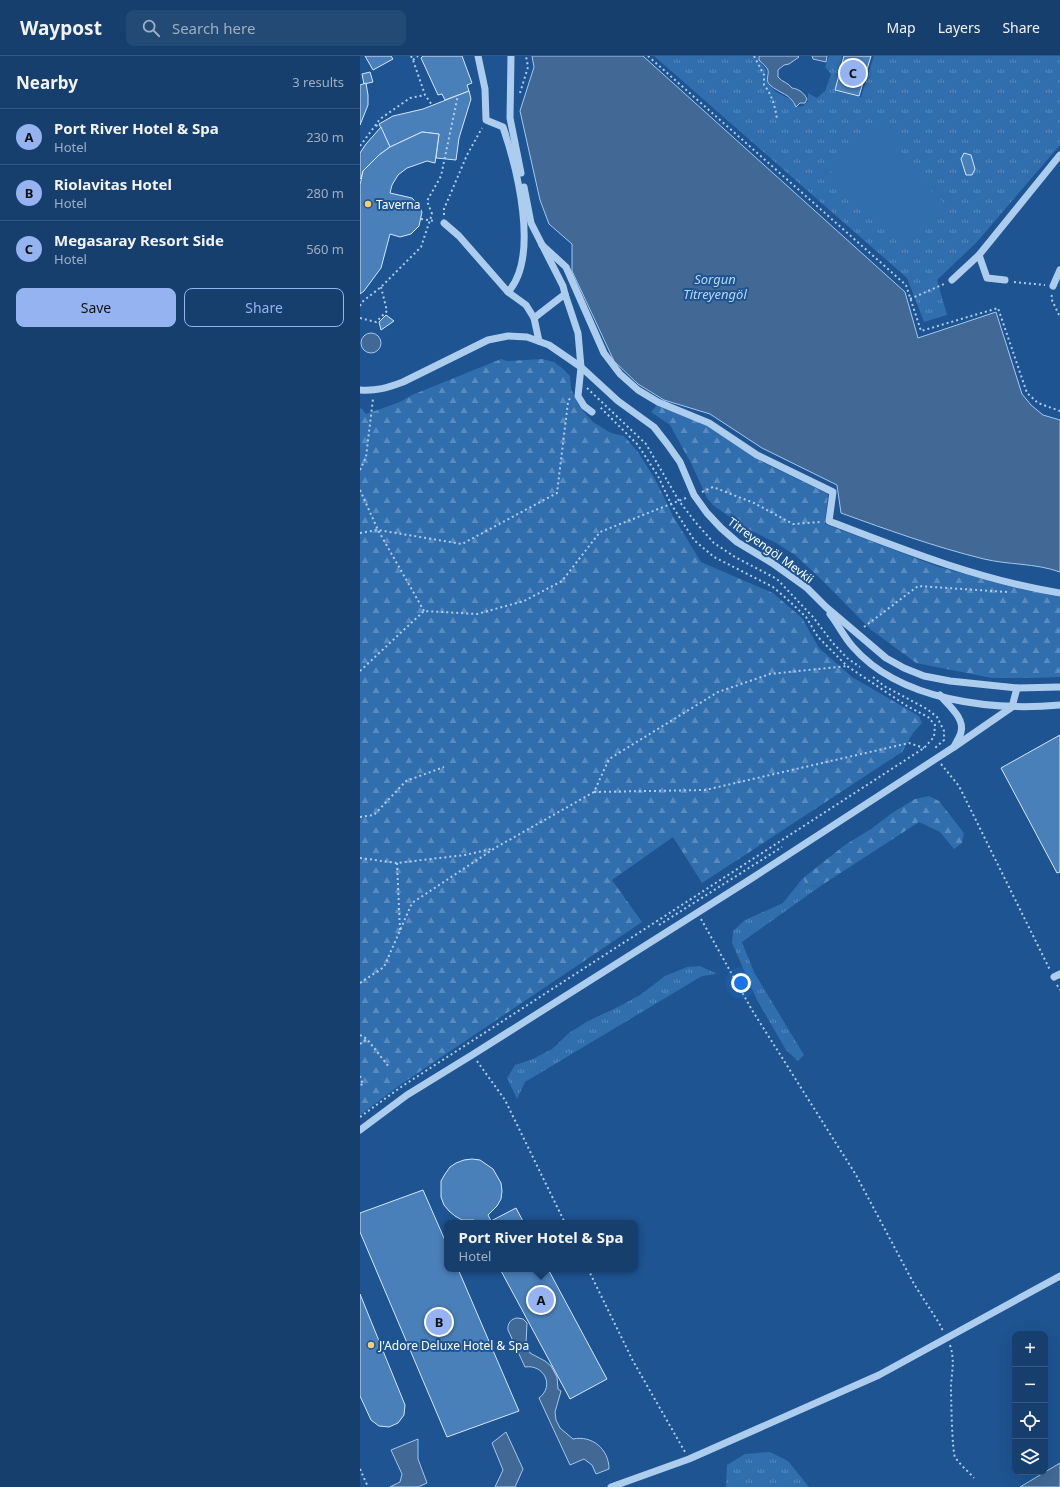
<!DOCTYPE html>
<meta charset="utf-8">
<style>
body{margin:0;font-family:"Noto Sans",sans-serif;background:#234a75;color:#f1f3f6}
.controls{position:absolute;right:12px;bottom:12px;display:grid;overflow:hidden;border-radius:8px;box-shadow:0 4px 16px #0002}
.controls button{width:36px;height:36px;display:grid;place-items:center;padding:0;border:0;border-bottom:1px solid #355880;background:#163f6d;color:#f1f3f6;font:20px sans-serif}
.you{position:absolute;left:381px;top:927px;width:14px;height:14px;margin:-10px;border:3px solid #fff;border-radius:50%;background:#1a73e8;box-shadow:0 0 0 6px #1a73e833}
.badge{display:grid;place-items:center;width:26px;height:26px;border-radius:50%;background:#95b2f1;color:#111;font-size:13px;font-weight:700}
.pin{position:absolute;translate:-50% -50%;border:2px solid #fff;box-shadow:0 1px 4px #0006}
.popup{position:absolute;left:84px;top:1164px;width:194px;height:52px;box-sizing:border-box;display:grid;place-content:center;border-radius:8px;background:#163f6d;filter:drop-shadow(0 1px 3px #0005);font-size:13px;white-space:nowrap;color:#9eafc2}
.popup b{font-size:15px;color:#f1f3f6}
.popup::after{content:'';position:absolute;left:50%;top:100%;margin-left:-8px;border:8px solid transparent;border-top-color:#163f6d}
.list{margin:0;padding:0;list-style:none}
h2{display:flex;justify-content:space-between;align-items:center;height:52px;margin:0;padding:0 16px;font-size:17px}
h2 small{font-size:13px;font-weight:400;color:#9eafc2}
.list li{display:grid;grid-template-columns:26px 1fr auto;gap:12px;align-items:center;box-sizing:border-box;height:56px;padding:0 16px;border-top:1px solid #355880}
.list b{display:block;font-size:15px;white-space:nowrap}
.list p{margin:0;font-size:13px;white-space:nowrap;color:#9eafc2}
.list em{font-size:13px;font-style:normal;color:#9eafc2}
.actions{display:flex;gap:8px;padding:12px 16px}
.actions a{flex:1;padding:9px 0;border:1px solid #95b2f1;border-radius:8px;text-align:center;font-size:14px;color:#95b2f1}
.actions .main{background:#95b2f1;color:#111}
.icon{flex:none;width:22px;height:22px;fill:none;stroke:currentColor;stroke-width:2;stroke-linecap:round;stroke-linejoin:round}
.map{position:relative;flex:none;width:700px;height:1431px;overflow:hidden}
header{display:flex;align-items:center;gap:24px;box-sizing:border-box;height:56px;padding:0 20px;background:#163f6d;border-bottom:1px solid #355880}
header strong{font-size:19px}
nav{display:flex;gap:22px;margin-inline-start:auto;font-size:14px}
.search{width:280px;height:36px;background:#234a75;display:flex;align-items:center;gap:10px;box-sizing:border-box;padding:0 14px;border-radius:8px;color:#9eafc2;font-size:15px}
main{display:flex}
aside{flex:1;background:#163f6d}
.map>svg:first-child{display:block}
.grass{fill:url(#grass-tufts)}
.forest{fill:url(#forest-firs)}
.pitch{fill:#306eae}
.water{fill:#426995;stroke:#a0c8f0}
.building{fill:#4a80b9;stroke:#d3e6fa}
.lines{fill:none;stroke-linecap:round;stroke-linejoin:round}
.path{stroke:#adcdee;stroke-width:2;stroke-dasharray:2 3;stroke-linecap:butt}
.minor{stroke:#adcdee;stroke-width:7}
.poi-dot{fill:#fdce6b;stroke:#1d5491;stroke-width:1.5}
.labels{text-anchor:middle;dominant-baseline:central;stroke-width:4;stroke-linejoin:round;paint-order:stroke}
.poi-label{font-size:12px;fill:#fff;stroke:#1d5491;text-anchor:start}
.street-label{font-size:12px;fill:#fff;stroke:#1d5491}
.water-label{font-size:13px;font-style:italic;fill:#b9d6f5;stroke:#1d5491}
</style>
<header>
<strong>Waypost</strong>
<div class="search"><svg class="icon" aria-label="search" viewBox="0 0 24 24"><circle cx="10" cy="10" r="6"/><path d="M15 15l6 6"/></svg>Search here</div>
<nav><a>Map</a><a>Layers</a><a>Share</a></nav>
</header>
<main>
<aside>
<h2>Nearby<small>3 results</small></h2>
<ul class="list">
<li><span class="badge">A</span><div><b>Port River Hotel &amp; Spa</b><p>Hotel</p></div><em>230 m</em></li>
<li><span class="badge">B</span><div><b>Riolavitas Hotel</b><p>Hotel</p></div><em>280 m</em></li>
<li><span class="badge">C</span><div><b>Megasaray Resort Side</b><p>Hotel</p></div><em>560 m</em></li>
</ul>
<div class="actions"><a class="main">Save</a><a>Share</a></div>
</aside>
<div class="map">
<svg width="700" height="1431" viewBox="0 0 700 1431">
<defs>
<pattern id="grass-tufts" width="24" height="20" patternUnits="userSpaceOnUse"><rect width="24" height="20" fill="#306eae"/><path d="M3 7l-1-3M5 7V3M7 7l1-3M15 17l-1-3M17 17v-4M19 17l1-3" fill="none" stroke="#598bbe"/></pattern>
<pattern id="forest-firs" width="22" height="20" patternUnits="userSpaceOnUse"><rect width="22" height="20" fill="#306eae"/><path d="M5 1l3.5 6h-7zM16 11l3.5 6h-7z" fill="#598bbe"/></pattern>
</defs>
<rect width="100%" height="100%" fill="#1d5491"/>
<g class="grass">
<polygon points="294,0 397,0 406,14 407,26 411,31 416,36 430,43 436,51 443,50 448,45 448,37 457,42 465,35 471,18 465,11 469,0 482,0 475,35 501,41 514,0 700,0 700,89 616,187 577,224 587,259 564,266 547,222"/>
<polygon points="443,822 446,830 462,829 382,886 394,916 444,999 438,1005 426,994 397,944 372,887 373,875 385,864 423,847"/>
<polygon points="340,910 357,918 342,920 165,1026 157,1043 147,1022 155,1009 173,1003 192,993 209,977 228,965 258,951 280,939 305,920 327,911"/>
<polygon points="410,1396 428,1405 449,1431 366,1431 367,1409 385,1398"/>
</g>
<g class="forest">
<polygon points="141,303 147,305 182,303 194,306 202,312 210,320 211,333 219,350 233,366 251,377 264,380 278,396 295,423 313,460 341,506 413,537 442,562 459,592 492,621 559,660 562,667 553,677 542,696 342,827 313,781 252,824 282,866 40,1029 0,1059 0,352 2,353 6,358 40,346 52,339"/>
<polygon points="297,349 349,370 402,406 468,438 465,468 579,511 664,534 700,541 700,621 672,622 632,622 556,607 510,573 464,526 435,499 416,487 382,470 353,449 347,442 332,409 310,369 291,356"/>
<polygon points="569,740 579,745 604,777 602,787 594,793 580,776 559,766 462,829 446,830 443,822 485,789 511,773 532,757 555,743"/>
</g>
<g class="pitch">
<polygon points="519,61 542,82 531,94 508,72"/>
<polygon points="506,74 586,149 548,189 469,114"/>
</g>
<g class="water">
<path d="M 172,0 L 283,0 L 545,236 L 558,282 L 636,256 L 662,338 L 671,349 L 683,359 L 700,364 L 700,516 C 675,507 649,509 624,503 C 575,491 528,474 481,457 L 477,429 L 402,392 L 350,358 L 304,344 L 278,328 L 254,305 L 212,215 L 212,188 L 189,168 L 180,144 L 160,55 L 174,11 Z"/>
<path d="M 399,0 L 438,0 L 439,1 L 429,8 L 424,9 L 418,14 L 418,21 C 422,26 429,27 432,32 C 439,33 444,37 447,43 L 445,47 L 440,47 L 436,51 C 430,37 420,38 410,29 C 405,25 409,19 408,14 C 406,10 402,7 399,4 Z"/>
<polygon points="452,0 467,0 466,6 453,3"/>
<circle cx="11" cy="287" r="10"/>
<path d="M 158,1262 L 163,1263 L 167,1267 L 166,1288 L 170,1297 L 185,1305 L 191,1310 L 197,1321 L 198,1333 L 201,1335 L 195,1356 L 196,1364 L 200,1372 L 213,1383 C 232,1379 249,1393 249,1413 L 236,1418 L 232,1409 L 224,1403 L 210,1409 L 179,1342 C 195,1330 184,1308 165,1311 L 148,1274 C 147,1268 151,1262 158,1262 Z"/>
<polygon points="146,1376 163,1413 155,1431 135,1431 143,1414 132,1387"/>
<polygon points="58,1383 58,1403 67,1427 58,1431 30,1431 40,1426 42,1418 31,1394"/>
<polygon points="700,1407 700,1431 660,1431"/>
</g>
<g class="building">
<polygon points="5,0 31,0 33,3 13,14"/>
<polygon points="63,0 102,0 112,27 107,29 109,35 85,44 82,38 78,39 61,2"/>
<polygon points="484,0 511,0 499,40 475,34"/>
<polygon points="10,16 13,26 4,28 2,18"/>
<polygon points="6,27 8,39 8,49 0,69 0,29"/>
<polygon points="109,35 111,43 99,82 96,104 76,102 79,78 62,76 30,91 19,68 33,60 63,53"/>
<polygon points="21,71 30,91 19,99 3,115 1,123 0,122 0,97 6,88"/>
<polygon points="62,76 79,78 75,107 67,105 47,112 38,119 32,129 30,137 52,142 58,148 62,156 59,170 51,178 40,181 30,178 21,212 4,235 0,238 0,129 3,115 19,99 30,91"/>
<polygon points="604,97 611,99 615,113 612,119 606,119 601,103"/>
<polygon points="26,259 34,265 21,274 19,266"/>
<polygon points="700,679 700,816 697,817 641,712"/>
<polygon points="112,1103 120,1104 133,1113 141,1127 142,1135 141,1143 137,1150 128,1159 131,1165 156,1152 164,1167 116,1167 114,1164 102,1164 95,1160 89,1155 84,1149 81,1141 81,1125 85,1118 90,1111 96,1107 104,1104"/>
<polygon points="63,1134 87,1189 87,1213 98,1213 159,1355 87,1381 0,1176 0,1157"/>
<polygon points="140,1213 188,1213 247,1323 210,1343"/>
<polygon points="0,1238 45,1349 44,1359 38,1367 29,1371 19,1370 11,1364 0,1340"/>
</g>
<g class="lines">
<g class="path">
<polyline points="51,0 53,4 65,39 72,49"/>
<polyline points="288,0 546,229 561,275 638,252 667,337 678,347 700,355"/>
<path d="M 394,0 L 404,19 L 404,29 C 412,39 415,50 417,63"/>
<polyline points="53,4 58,0"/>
<polyline points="160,37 168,11 166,0"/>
<polyline points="16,69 18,71 20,69"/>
<polyline points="0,90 20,63 50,42 65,39"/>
<polyline points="84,159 84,153 107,99 122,72"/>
<polyline points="61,163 75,165"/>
<polyline points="654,226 685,229"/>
<polyline points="692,239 691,242 700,261"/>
<polyline points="550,243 584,228"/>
<polyline points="0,250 2,246 21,231 61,191 72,158 67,145 81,120 98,39"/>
<polyline points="0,262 16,266 27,255 21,231"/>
<polyline points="227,332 286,388 319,445 337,468 354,487 375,501 417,523 453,561 472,586 487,602 500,611"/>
<polyline points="0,414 6,401 13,343"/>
<polyline points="0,434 18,474 64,555"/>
<polyline points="342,436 353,431 394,447 433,468 460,466"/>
<polyline points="0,477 18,474 102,488 197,437 208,346 210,342"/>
<polyline points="504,571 558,530 647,536"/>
<polyline points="0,615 64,555 117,558 164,545 202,525 240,476 326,442"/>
<polyline points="513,621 524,630 567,653 577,661 584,675 584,684 575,692"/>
<polyline points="581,708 599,730 690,914"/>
<polyline points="234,736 345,734 549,687 564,692"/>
<polyline points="0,761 14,759 46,725 84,711"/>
<polyline points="0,802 37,807 105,799 131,793"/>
<polyline points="37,807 40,874"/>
<polyline points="341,863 392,954 496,1119 554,1228 579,1267 583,1275"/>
<polyline points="299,869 422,791"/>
<polyline points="0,927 24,911 52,847 135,792 234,736 249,703 358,636 410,618 487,610"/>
<polyline points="697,929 700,934"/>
<polyline points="0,979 7,983 29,1011"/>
<polyline points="0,988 7,983"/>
<polyline points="117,1005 145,1044 205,1167"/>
<polyline points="0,1020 3,1029 0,1028"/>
<polyline points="0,1061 41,1031 564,692 574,681 575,669 568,661 547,650 487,610 458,581 446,561 427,543 413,531 354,501 334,484 311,448 298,420 278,389 240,351"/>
<polyline points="228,1213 273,1305 325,1396"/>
<path d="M 590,1289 C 595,1305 592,1314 591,1329 C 591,1339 592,1395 595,1401 C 600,1409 608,1415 614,1422"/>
<polyline points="0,1413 8,1431"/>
</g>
<g class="minor">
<path d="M 118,0 L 125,33 L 126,64 L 143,71 C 157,112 180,201 148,236"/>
<polyline points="151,0 150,62 161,117"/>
<polyline points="164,131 171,167 203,230 205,238"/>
<polyline points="84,167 99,180 148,236 166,249 174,262"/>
<path d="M 182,189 L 206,211 L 244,297 L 260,318 L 278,334 L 298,346 L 349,367 L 397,399 L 473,436 L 469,465 C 544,494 620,524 700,537"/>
<polyline points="619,199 627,222 645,224"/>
<polyline points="592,224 619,199 700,99"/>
<polyline points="693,230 700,214"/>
<polyline points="179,285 174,262 205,238 218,277 221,311 218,340 224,350 232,356"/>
<path d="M 0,334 C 17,335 27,332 43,326 L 128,284 L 148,280 L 167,281 L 189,289 L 221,311 L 258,345 L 294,371 L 308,389 L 320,406 L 334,439 L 347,457 L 361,472 L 377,486 L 412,507 L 447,532 L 466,551 L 526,602 L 544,612 L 564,620 L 590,625 L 657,632 L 700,631"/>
<path d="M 470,558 C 478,568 484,581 493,591 C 540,645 632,655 700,649"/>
<path d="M 580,639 C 588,649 605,662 601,676 C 600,681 596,686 594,691"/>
<polyline points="694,921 700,918"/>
<polyline points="0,1074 47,1039 112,999 386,826 594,691 652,651 657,632"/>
<polyline points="251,1431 329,1403 519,1319 700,1220"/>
</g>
</g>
<g class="poi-dot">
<circle cx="8" cy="148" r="4"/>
<circle cx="11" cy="1289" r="4"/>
</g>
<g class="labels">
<g class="poi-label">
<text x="16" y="148">Taverna</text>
<text x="19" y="1289">J'Adore Deluxe Hotel &amp; Spa</text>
</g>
<g class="street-label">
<text transform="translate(411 494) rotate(36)">Titreyengöl Mevkii</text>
</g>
<g class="water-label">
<text x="355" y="223">Sorgun<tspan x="355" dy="15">Titreyengöl</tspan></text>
</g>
</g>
</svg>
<div class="controls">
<button>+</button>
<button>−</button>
<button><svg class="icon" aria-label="locate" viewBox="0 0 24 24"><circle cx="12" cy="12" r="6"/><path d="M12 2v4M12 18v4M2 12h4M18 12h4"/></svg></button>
<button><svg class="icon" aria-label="layers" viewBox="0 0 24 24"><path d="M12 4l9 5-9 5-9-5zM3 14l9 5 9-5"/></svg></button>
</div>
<div class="you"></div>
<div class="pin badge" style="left:181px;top:1244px">A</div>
<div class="popup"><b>Port River Hotel &amp; Spa</b>Hotel</div>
<div class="pin badge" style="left:79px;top:1266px">B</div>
<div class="pin badge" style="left:493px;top:17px">C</div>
</div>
</main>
